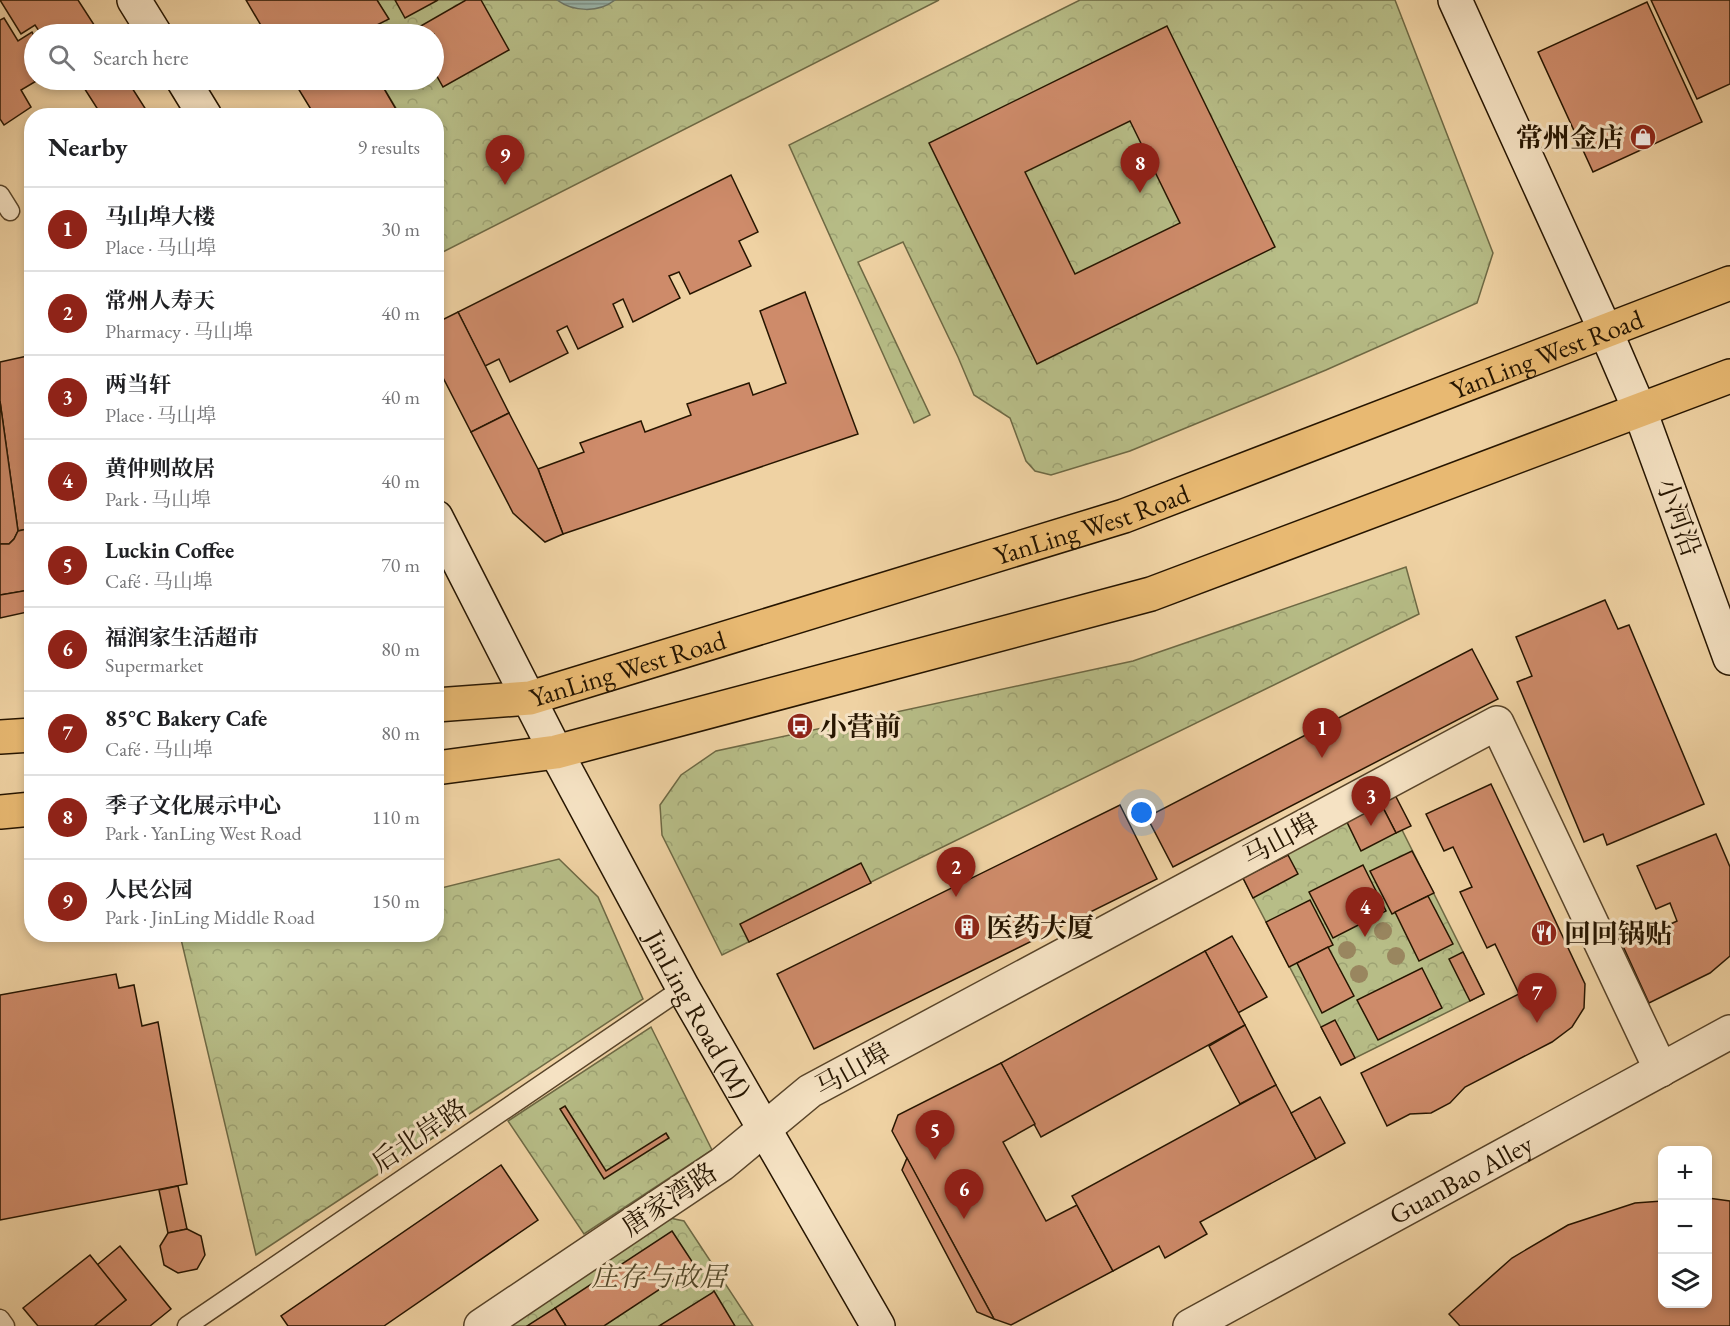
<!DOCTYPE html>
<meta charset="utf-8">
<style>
body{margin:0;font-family:"EB Garamond","Noto Serif SC",serif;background:#f2f2f2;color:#202124}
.controls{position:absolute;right:18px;bottom:18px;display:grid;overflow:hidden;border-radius:12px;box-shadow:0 3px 9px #0003}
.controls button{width:54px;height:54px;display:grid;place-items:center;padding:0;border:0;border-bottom:2px solid #e0e0e0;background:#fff;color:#202124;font:30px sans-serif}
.you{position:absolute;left:1142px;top:813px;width:21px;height:21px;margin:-15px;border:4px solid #fff;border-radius:50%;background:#1a73e8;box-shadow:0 0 0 9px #1a73e833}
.badge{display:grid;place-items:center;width:39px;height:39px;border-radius:50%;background:#8f2418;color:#fff;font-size:20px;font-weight:700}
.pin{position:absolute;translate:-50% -50px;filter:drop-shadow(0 2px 3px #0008)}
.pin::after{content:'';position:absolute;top:32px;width:21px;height:18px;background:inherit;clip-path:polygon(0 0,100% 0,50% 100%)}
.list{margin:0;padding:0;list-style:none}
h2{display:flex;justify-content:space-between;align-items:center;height:78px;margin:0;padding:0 24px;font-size:26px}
h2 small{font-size:20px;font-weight:400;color:#757577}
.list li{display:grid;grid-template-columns:39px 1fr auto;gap:18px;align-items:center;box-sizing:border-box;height:84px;padding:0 24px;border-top:2px solid #e0e0e0}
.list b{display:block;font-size:22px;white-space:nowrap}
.list p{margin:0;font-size:20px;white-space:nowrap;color:#757577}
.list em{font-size:20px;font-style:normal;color:#757577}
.icon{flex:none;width:33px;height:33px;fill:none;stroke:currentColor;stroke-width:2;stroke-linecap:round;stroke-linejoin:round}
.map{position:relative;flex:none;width:1730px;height:1326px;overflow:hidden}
.search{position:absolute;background:#fff;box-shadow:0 3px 9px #0003;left:24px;top:24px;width:420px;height:66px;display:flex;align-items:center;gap:15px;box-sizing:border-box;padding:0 21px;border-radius:33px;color:#757577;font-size:22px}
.panel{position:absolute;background:#fff;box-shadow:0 3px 9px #0003;left:24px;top:108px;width:420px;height:834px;border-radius:24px}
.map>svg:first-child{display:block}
.forest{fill:url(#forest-crowns);stroke:#6e6944;stroke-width:1.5}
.water{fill:url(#water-rules);stroke:#6c7667;stroke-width:1.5}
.building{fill:#ce8b6a;stroke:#261500;stroke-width:1.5;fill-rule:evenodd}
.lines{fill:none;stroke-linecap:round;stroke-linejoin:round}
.lane-casing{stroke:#584429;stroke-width:21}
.street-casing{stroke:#584429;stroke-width:36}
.secondary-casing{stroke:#261500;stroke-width:36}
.primary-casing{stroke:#261500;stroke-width:36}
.lane{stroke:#f5e2c3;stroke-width:18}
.street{stroke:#f5e2c3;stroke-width:33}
.secondary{stroke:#f5e2c3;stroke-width:33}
.primary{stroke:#e8b972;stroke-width:33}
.tree{fill:#99865f}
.labels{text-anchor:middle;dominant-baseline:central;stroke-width:6;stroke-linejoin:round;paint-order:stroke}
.poi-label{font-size:27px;font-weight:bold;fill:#261500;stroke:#f5e2c3;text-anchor:start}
.street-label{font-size:27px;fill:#261500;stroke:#f5e2c3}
.park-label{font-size:27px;font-style:italic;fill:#524728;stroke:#f5e2c3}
</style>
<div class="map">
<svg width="1730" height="1326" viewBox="0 0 1730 1326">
<defs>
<pattern id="forest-crowns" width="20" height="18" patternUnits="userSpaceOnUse" patternTransform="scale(1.5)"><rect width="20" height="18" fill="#b7bd87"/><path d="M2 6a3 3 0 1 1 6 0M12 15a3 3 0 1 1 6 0" fill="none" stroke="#9da273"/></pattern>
<pattern id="water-rules" width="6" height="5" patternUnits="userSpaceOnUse" patternTransform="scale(1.5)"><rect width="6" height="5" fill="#9ab6ac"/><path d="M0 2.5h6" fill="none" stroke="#7d938a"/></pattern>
</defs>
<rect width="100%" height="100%" fill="#efd2a3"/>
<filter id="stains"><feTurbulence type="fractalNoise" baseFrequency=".00333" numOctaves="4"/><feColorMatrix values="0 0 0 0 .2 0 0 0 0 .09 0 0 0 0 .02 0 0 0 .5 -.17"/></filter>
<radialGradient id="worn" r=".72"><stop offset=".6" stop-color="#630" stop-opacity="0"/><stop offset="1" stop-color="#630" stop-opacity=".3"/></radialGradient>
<g class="forest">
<polygon points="377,0 939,0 437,255 436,116 400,115 379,80 434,80 434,34 359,34 388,19"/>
<polygon points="1080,0 1395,0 1493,253 1477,303 1326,370 1130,451 1051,475 1035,471 1026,461 1010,418 974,395 958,357 903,242 858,262 930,415 914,423 789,145"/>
<polygon points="1406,567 1419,614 722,955 662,835 660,805 681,775 716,751 1133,661"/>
<polygon points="1345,820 1402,830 1484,994 1341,1065 1243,878 1288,855 1286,850"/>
<polygon points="559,859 598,897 643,999 256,1255 180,935 436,934 437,889"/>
<polygon points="651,1027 712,1150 584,1234 508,1121"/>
<polygon points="660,1216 684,1221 753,1326 495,1326"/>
</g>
<path class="water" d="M 557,0 L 615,0 C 599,13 573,12 557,0 Z"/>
<g class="building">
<polygon points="0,0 78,0 100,34 41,34 35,25 21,34"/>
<polygon points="246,0 377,0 389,19 359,34 266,34"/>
<polygon points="395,0 438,0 405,18"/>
<polygon points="466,0 481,0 509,50 443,87 434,71 434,34 414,34 412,31"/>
<polygon points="1651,0 1730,0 1730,84 1697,99"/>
<polygon points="1647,2 1702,122 1593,172 1538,52"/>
<polygon points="4,18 18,41 32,32 34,36 34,80 38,80 21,90 31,107 4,125 0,119 0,20"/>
<path d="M 1167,26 L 1275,247 L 1037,364 L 929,143 ZM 1130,121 L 1180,223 L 1075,274 L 1025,172 Z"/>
<polygon points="79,80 127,80 150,116 102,116"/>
<polygon points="293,80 379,80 400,116 315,116"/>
<polygon points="731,175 758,232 739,241 751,266 690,294 679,272 669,276 680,298 633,322 623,299 613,304 623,327 578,349 567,326 557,331 568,353 510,382 499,359 485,366 458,312"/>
<polygon points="805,292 858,434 563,534 538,469 584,452 580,443 641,421 645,432 691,415 687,404 749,383 753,395 786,383 760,311"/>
<polygon points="458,312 509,413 471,432 436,364 436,323"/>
<polygon points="32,355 32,528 18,531 0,401 0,362"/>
<polygon points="0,401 18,531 14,539 9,544 0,544"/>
<polygon points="509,413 538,469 563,534 545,542 513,513 471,432"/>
<polygon points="32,528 32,601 29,590 0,595 0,544 9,544 14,539 18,531"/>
<polygon points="29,590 32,611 0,618 0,595"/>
<polygon points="1605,600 1618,629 1629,625 1704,804 1607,845 1603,834 1584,842 1517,682 1532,676 1516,637"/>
<polygon points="1472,649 1498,699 1173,867 1147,817"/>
<polygon points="1491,784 1585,984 1584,1008 1572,1027 1552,1042 1465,1087 1450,1103 1431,1113 1410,1114 1387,1126 1361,1073 1519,994 1495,944 1487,948 1460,892 1472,887 1453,847 1444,851 1426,814"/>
<polygon points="1393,791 1411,826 1396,833 1378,798"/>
<polygon points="1378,798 1396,833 1361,851 1344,816"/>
<polygon points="1120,805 1157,879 814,1049 777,974"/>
<polygon points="1716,834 1730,867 1730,956 1710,973 1649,1003 1623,946 1677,921 1670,903 1656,909 1637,866"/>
<polygon points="1412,851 1434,893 1392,914 1370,871"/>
<polygon points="1288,855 1298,874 1253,898 1243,878"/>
<polygon points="861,863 871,883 749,942 740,924"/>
<polygon points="1363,865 1386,911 1333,938 1309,892"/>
<polygon points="1428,896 1453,944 1419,961 1395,912"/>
<polygon points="1310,900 1333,945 1289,967 1266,922"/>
<polygon points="1232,936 1267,997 1238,1013 1205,951"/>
<polygon points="1328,947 1354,996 1322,1013 1297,963"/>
<polygon points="1205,951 1245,1025 1041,1137 1001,1063"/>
<polygon points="1463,952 1484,994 1470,1001 1449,959"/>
<polygon points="1422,968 1442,1008 1378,1040 1357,1000"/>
<polygon points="116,974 119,988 134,985 142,1026 158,1022 187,1184 0,1220 0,995"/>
<polygon points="1335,1020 1355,1058 1341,1065 1321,1027"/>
<polygon points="1245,1025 1276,1085 1240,1104 1209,1046"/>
<polygon points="1001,1063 1035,1124 1003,1142 1046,1221 1077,1205 1113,1271 1011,1325 994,1319 892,1131 898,1115"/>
<polygon points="1276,1085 1316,1159 1200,1222 1207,1234 1165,1258 1159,1246 1113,1271 1072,1196"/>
<polygon points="1320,1097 1345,1143 1316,1159 1291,1113"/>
<polygon points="565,1106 606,1171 666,1133 669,1138 604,1179 560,1109"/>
<polygon points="907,1158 994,1319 977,1312 902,1170"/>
<polygon points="501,1165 538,1220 384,1326 288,1326 281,1316"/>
<polygon points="178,1186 187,1229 168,1233 159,1190"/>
<polygon points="1708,1198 1730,1201 1730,1326 1460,1326 1449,1314 1512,1258 1568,1225 1635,1203 1662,1201 1662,1304 1708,1304"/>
<polygon points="187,1229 201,1236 205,1255 197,1269 178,1273 164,1265 160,1246 168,1233"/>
<polygon points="672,1231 695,1266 604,1326 566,1326 555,1308"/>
<polygon points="120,1246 171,1309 150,1326 94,1326 126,1300 97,1265"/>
<polygon points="90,1255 126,1300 94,1326 38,1326 23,1308"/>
<polygon points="714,1291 735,1326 659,1326 712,1293"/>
<polygon points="555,1308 566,1326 527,1326"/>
</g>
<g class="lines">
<defs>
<g id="lane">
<polyline points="0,195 10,211"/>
<polyline points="0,1319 5,1326"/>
<polyline points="187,1326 683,988"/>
</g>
<g id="street">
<polyline points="481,1326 722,1164 810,1091 1497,723 1661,1070"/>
<path id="s1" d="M 1190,1326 L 1730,1032"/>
</g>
<g id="secondary">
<polyline points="134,0 155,34"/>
<polyline points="1455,0 1606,332 1640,411 1730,658"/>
<polyline points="183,80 205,116"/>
<path id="s2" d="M 436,517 L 556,752 L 683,988 L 878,1326"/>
</g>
<g id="primary">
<path id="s3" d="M 436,705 L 530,698 L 1124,516 L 1730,283"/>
<polyline points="0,737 32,735"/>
<polyline points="436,768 556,752 1151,594 1730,376"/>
<polyline points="0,812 32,809"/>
</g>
</defs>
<use href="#lane" class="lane-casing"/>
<use href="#street" class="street-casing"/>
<use href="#secondary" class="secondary-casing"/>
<use href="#primary" class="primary-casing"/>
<use href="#lane" class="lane"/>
<use href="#street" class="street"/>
<use href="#secondary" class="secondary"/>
<use href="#primary" class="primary"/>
</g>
<g class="tree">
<circle cx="1383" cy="931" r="9"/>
<circle cx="1347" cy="950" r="9"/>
<circle cx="1396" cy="956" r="9"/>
<circle cx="1359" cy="974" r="9"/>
</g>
<defs>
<symbol id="shop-disc" viewBox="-11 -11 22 22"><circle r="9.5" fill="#8f2418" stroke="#f5e2c3"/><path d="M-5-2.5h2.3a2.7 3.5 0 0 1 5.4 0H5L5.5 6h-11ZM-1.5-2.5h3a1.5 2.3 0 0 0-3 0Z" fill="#fff"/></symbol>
<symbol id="bus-disc" viewBox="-11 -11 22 22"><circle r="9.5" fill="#8f2418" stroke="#f5e2c3"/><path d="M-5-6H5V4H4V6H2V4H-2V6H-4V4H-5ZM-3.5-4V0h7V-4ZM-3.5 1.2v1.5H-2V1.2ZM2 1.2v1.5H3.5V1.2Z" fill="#fff"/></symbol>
<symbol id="building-disc" viewBox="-11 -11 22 22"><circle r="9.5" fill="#8f2418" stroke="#f5e2c3"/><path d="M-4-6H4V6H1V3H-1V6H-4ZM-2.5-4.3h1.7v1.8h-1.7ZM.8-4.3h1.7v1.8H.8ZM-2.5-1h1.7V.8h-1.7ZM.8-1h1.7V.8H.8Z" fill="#fff"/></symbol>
<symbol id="restaurant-disc" viewBox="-11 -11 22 22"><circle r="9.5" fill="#8f2418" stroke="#f5e2c3"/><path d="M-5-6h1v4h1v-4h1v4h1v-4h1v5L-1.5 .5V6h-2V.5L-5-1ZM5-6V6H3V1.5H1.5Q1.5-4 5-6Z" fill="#fff"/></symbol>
</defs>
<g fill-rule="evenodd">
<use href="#shop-disc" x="1628" y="122" width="30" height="30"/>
<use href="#bus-disc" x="785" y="711" width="30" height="30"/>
<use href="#building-disc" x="952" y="912" width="30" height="30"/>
<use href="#restaurant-disc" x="1529" y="918" width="30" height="30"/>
</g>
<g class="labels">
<g class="poi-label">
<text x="1624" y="137" text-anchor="end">常州金店</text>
<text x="820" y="726">小营前</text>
<text x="986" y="927">医药大厦</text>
<text x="1564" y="933">回回锅贴</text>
</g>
<g class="street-label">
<text stroke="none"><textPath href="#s3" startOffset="1168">YanLing West Road</textPath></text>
<text transform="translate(1679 517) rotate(70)">小河沿</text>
<text stroke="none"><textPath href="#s3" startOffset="682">YanLing West Road</textPath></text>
<text stroke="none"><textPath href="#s3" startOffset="196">YanLing West Road</textPath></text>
<text transform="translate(1280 839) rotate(-28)">马山埠</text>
<text stroke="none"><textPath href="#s2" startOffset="562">JinLing Road (M)</textPath></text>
<text transform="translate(852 1069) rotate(-29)">马山埠</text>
<text transform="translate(419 1135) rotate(-34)">后北岸路</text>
<text stroke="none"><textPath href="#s1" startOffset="308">GuanBao Alley</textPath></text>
<text transform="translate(669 1199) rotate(-34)">唐家湾路</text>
</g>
<g class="park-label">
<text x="659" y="1276">庄存与故居</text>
</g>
</g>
<rect width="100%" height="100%" filter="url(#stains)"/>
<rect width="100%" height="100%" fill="url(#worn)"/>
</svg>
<div class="controls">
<button>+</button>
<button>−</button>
<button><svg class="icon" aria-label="layers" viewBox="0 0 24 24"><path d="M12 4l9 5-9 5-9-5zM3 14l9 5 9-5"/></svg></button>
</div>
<div class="you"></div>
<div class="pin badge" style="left:1322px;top:758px">1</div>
<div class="pin badge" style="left:956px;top:897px">2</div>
<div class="pin badge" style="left:1371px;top:826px">3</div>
<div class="pin badge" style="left:1365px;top:937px">4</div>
<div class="pin badge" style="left:935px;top:1160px">5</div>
<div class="pin badge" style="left:964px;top:1219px">6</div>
<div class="pin badge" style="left:1537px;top:1023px">7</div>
<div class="pin badge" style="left:1140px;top:193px">8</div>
<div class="pin badge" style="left:505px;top:185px">9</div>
<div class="search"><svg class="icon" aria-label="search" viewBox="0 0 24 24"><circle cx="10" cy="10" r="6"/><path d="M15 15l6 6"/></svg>Search here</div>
<section class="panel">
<h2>Nearby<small>9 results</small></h2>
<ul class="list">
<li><span class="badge">1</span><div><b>马山埠大楼</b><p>Place · 马山埠</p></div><em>30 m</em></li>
<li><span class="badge">2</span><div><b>常州人寿天</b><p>Pharmacy · 马山埠</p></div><em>40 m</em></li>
<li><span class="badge">3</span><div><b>两当轩</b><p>Place · 马山埠</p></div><em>40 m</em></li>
<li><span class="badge">4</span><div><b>黄仲则故居</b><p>Park · 马山埠</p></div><em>40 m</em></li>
<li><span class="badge">5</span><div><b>Luckin Coffee</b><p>Café · 马山埠</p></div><em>70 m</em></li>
<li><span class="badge">6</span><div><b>福润家生活超市</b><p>Supermarket</p></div><em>80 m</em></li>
<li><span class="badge">7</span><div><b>85°C Bakery Cafe</b><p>Café · 马山埠</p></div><em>80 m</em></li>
<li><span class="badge">8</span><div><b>季子文化展示中心</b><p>Park · YanLing West Road</p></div><em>110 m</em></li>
<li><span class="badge">9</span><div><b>人民公园</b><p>Park · JinLing Middle Road</p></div><em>150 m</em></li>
</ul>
</section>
</div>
